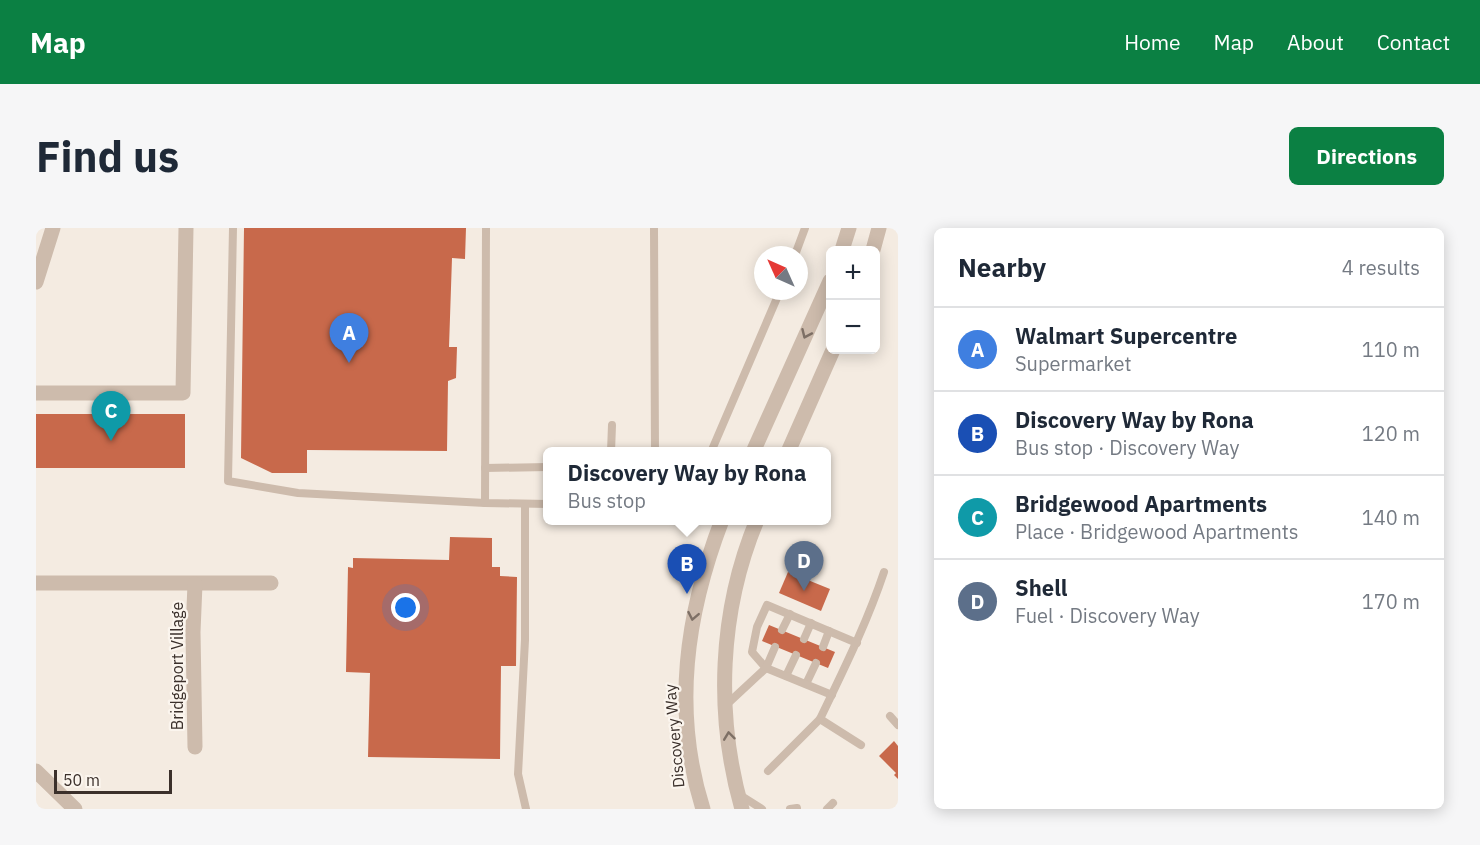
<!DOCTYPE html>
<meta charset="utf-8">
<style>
body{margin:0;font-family:"IBM Plex Sans",sans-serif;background:#f6f6f7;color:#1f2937}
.controls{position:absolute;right:18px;top:18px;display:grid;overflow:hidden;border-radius:9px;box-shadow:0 3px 15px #0003}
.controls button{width:54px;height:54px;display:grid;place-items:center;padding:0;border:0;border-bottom:2px solid #e0e1e3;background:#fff;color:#1f2937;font:30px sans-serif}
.compass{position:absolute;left:718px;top:18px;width:54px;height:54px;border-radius:50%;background:#fff;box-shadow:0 3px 15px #0003;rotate:315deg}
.scale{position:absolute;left:18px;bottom:15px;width:118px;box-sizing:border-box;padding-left:6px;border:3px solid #3b302b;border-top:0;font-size:16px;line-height:21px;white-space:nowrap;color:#3b302b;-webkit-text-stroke:4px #fbf5ee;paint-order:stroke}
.you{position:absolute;left:370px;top:380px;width:21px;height:21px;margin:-15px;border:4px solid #fff;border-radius:50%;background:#1a73e8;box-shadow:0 0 0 9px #1a73e833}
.badge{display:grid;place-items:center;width:39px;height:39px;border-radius:50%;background:#0b8043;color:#fff;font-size:20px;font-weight:700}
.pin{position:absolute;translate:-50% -50px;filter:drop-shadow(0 2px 3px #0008)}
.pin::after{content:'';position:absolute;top:32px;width:21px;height:18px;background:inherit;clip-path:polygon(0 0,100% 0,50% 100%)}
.popup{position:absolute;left:507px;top:219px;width:288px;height:78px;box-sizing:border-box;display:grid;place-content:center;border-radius:9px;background:#fff;filter:drop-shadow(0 2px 4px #0005);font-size:20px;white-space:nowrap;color:#747a83}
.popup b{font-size:22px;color:#1f2937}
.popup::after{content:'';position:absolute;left:50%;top:100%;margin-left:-12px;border:12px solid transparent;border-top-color:#fff}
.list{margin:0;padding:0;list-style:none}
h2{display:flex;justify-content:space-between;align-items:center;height:78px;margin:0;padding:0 24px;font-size:26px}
h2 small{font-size:20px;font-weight:400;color:#747a83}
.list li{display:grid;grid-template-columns:39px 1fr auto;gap:18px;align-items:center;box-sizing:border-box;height:84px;padding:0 24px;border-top:2px solid #e0e1e3}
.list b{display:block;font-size:22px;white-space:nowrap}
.list p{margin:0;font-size:20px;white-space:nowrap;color:#747a83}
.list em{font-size:20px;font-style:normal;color:#747a83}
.map{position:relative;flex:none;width:862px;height:581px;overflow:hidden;border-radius:9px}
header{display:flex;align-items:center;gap:36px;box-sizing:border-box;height:84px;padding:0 30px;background:#0b8043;color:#fff}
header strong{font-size:28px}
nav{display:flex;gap:33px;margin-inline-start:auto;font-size:21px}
.intro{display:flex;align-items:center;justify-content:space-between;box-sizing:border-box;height:144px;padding:0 36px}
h1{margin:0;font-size:42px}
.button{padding:15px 27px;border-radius:9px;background:#0b8043;color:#fff;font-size:21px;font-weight:700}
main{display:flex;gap:36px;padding:0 36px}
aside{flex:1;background:#fff;border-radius:9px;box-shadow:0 3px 15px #0003}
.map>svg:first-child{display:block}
.building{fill:#c8694b}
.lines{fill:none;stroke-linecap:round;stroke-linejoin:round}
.service{stroke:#cdbbac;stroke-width:8}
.minor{stroke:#cdbbac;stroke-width:15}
.tertiary{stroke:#cdbbac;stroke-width:15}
.oneway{stroke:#7d6f65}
.labels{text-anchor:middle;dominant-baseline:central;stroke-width:4.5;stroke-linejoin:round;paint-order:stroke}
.street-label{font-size:16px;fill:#3b302b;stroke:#fbf5ee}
</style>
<header>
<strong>Map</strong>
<nav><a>Home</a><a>Map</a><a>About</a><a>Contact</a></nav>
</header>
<div class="intro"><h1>Find us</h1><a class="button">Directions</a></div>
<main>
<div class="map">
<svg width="862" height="581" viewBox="0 0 862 581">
<rect width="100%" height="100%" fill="#f4ebe1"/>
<g class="building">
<polygon points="208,0 430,0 429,31 416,30 413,119 421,119 420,150 412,153 411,223 271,222 271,245 236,245 205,230"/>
<rect x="0" y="186" width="149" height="54"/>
<polygon points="414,309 456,310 456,339 464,339 464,348 481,349 480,438 465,438 464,531 332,529 334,445 310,444 312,339 317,340 317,330 413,332"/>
<polygon points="752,344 794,361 785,383 743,365"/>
<polygon points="733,397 799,424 792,440 726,413"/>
<polygon points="858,513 862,518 862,551 858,547 860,545 843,528"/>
</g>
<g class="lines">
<g class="service">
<polyline points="197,0 192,253 262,265 449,275"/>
<polyline points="450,0 449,275 512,276"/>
<polyline points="618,0 619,224"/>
<polyline points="759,27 769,0"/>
<polyline points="575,224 576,197"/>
<polyline points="675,224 744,63"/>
<polyline points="449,240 512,239"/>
<polyline points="489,276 489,412 482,546 490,581"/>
<polyline points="746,402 754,386"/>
<polyline points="768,411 775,395"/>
<polyline points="787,419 793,403"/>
<polyline points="750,448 760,427"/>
<polyline points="770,456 780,435"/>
<polyline points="796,467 730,440 716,424 721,399 731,377 821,415"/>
<polyline points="689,478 730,440 739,419"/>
<polyline points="854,488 862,497"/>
<path d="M 825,517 L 784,491 C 807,443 831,395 848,344"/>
<polyline points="732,543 784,491"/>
<polyline points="704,567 726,581"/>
<polyline points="754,581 761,580"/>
<polyline points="791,581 797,575"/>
</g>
<g class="minor">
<polyline points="0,165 147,165 150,0"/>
<polyline points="0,355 235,355"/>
<polyline points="159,519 157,404 159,356"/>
<polyline points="0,543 39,581"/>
</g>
<g class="tertiary">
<polyline points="806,22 813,0"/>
<polyline points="837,22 843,0"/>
<polyline points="0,54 17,0"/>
<polyline points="717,224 794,53"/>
<polyline points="752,224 797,122"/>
<path d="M 667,581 C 636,483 650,386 686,292"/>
<path d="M 706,581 C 679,487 683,383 721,292"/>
</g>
</g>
<defs><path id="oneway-chevron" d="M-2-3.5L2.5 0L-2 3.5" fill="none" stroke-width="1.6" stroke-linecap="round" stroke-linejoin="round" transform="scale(1.5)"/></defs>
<g class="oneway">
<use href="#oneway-chevron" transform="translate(770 106) rotate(114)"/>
<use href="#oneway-chevron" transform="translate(657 388) rotate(101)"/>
<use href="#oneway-chevron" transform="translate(693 508) rotate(-97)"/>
</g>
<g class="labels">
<g class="street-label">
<text transform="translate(141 438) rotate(-90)">Bridgeport Village</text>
<text transform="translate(638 508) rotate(-95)">Discovery Way</text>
</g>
</g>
</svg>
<div class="controls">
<button>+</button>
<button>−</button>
</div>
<svg class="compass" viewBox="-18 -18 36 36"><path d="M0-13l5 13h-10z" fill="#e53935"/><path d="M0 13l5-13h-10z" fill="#747a83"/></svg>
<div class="scale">50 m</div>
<div class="you"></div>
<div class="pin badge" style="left:313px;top:135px;background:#3f7fe0">A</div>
<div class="pin badge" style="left:651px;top:366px;background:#1a4fb4">B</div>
<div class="popup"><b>Discovery Way by Rona</b>Bus stop</div>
<div class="pin badge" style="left:75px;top:213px;background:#0f9aa8">C</div>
<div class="pin badge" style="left:768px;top:363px;background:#5c6f8a">D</div>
</div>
<aside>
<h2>Nearby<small>4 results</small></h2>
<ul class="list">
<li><span class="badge" style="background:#3f7fe0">A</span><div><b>Walmart Supercentre</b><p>Supermarket</p></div><em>110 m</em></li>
<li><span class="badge" style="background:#1a4fb4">B</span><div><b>Discovery Way by Rona</b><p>Bus stop · Discovery Way</p></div><em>120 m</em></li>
<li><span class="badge" style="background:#0f9aa8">C</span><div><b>Bridgewood Apartments</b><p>Place · Bridgewood Apartments</p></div><em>140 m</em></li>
<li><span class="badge" style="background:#5c6f8a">D</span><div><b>Shell</b><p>Fuel · Discovery Way</p></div><em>170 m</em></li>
</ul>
</aside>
</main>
